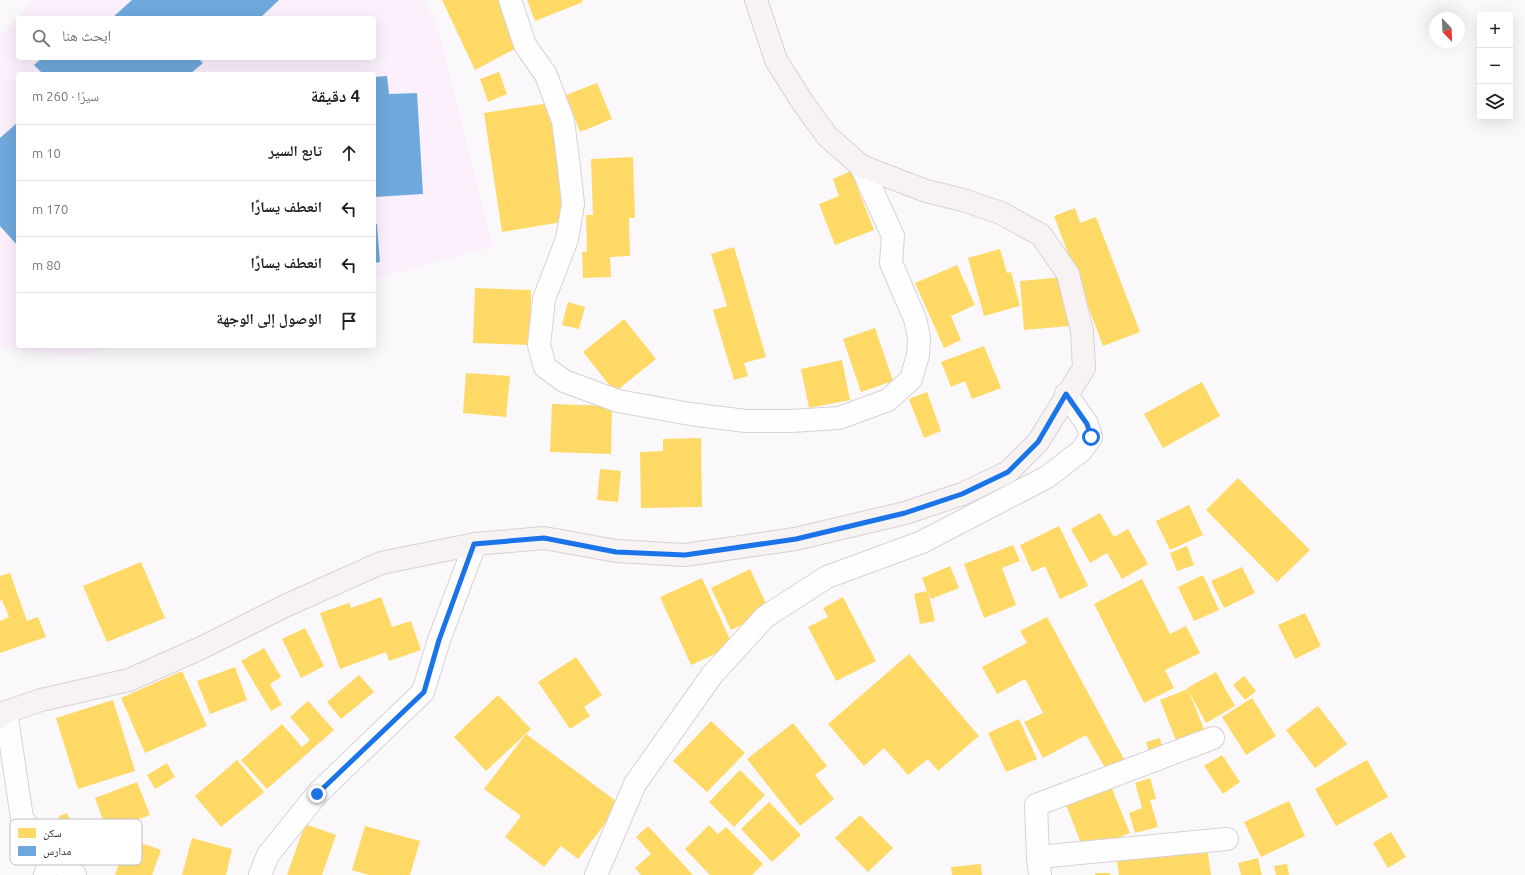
<!DOCTYPE html>
<html lang="ar">
<meta charset="utf-8">
<style>
body{margin:0;font-family:Ubuntu,"Noto Naskh Arabic",sans-serif;background:#f2f2f2;color:#222;direction:rtl}
.controls{position:absolute;right:12px;top:12px;display:grid;overflow:hidden;border-radius:4px;box-shadow:0 4px 16px #0002}
.controls button{width:36px;height:36px;display:grid;place-items:center;padding:0;border:0;border-bottom:1px solid #e0e0e0;background:#fff;color:#222;font:20px sans-serif}
.compass{position:absolute;left:1429px;top:12px;width:36px;height:36px;border-radius:50%;background:#fff;box-shadow:0 4px 16px #0002;rotate:157deg}
.stop{position:absolute;width:12px;height:12px;margin:-9px;border:3px solid #1a73e8;border-radius:50%;background:#fff}
.stop.end{background:#1a73e8;border-color:#fff;box-shadow:0 1px 4px #0008}
.list{margin:0;padding:0;list-style:none}
h2{display:flex;justify-content:space-between;align-items:center;height:52px;margin:0;padding:0 16px;font-size:17px}
h2 small{font-size:13px;font-weight:400;color:#767676}
.list li{display:grid;grid-template-columns:26px 1fr auto;gap:12px;align-items:center;box-sizing:border-box;height:56px;padding:0 16px;border-top:1px solid #e0e0e0}
.list b{display:block;font-size:15px;white-space:nowrap}
.list em{font-size:13px;font-style:normal;color:#767676}
.icon{flex:none;width:22px;height:22px;fill:none;stroke:currentColor;stroke-width:2;stroke-linecap:round;stroke-linejoin:round}
.map{position:relative;flex:none;width:1525px;height:875px;overflow:hidden;direction:ltr}
.search{position:absolute;background:#fff;box-shadow:0 4px 16px #0002;left:16px;top:16px;width:360px;height:44px;display:flex;align-items:center;gap:10px;box-sizing:border-box;padding:0 14px;border-radius:4px;color:#767676;font-size:15px}
.panel{position:absolute;background:#fff;box-shadow:0 4px 16px #0002;left:16px;top:72px;width:360px;height:276px;border-radius:4px;direction:rtl}
.map>svg:first-child{display:block}
.built{fill:#fcf0fd;fill-rule:evenodd}
.homes{fill:#ffd966}
.schools{fill:#6fa8dc}
.lines{fill:none;stroke-linecap:round;stroke-linejoin:round}
.minor-casing{stroke:#d7d1d8;stroke-width:24}
.secondary-casing{stroke:#d7d1d8;stroke-width:24}
.minor{stroke:#fefefe;stroke-width:22}
.secondary{stroke:#f6f3f2;stroke-width:22}
.route{stroke:#1a73e8;stroke-width:5}
.key{fill:#fff;stroke:#c1bec1;stroke-width:1}
.key-label{font-size:11px;fill:#302731}
</style>
<div class="map">
<svg width="1525" height="875" viewBox="0 0 1525 875">
<rect width="100%" height="100%" fill="#fbf8fb"/>
<path class="built" d="M 34,0 L 424,0 L 438,28 L 493,247 L 374,279 L 374,74 L 18,74 L 18,346 L 117,346 L 81,355 L 0,348 L 0,36 ZM 18,18 L 374,18 L 374,58 L 18,58 Z"/>
<g class="homes">
<polygon points="442,0 498,0 520,46 475,70"/>
<polygon points="527,0 582,0 583,2 535,21"/>
<polygon points="499,72 507,94 488,102 480,79"/>
<polygon points="597,83 612,119 580,132 566,95"/>
<polygon points="550,103 568,221 502,232 484,113"/>
<polygon points="633,157 635,218 629,218 630,256 610,257 611,277 583,278 582,252 587,252 586,215 593,215 591,159"/>
<polygon points="851,171 874,230 835,245 819,204 839,196 833,179"/>
<polygon points="1075,208 1080,223 1096,217 1140,332 1103,346 1054,216"/>
<polygon points="734,247 766,357 744,363 748,376 734,380 713,310 727,306 711,254"/>
<polygon points="1000,249 1007,273 1011,272 1020,306 984,316 968,258"/>
<polygon points="957,265 975,305 951,316 961,340 944,348 915,283"/>
<polygon points="1065,277 1069,326 1024,330 1020,281"/>
<polygon points="475,288 531,290 530,345 473,343"/>
<polygon points="568,302 585,307 579,329 562,325"/>
<polygon points="624,319 656,359 615,392 583,352"/>
<polygon points="875,328 893,381 861,392 843,339"/>
<polygon points="984,346 1001,388 972,399 965,381 951,387 941,362"/>
<polygon points="842,360 850,400 809,408 801,369"/>
<polygon points="466,373 510,376 506,417 463,413"/>
<polygon points="1202,382 1220,416 1163,448 1144,414"/>
<polygon points="927,392 941,431 924,438 909,399"/>
<polygon points="552,404 612,406 611,454 550,452"/>
<polygon points="701,438 702,507 641,508 640,452 663,451 663,439"/>
<polygon points="600,469 621,471 618,502 597,500"/>
<polygon points="1238,478 1310,550 1277,582 1206,510"/>
<polygon points="1189,505 1203,535 1170,550 1156,521"/>
<polygon points="1100,513 1114,537 1128,529 1148,564 1122,579 1107,553 1090,563 1071,529"/>
<polygon points="1059,526 1088,586 1060,599 1045,566 1032,572 1020,545"/>
<polygon points="1013,545 1020,561 1002,568 1016,605 984,618 964,564"/>
<polygon points="1187,546 1194,565 1177,571 1170,553"/>
<polygon points="141,562 165,618 107,642 83,586"/>
<polygon points="950,566 959,588 931,599 928,592 935,621 920,624 914,594 927,591 922,578"/>
<polygon points="1242,567 1255,593 1224,608 1211,581"/>
<polygon points="750,569 770,612 731,630 711,588"/>
<polygon points="10,573 27,621 38,617 46,637 0,653 0,621 9,617 2,600 0,601 0,576"/>
<polygon points="1203,575 1219,610 1194,621 1178,587"/>
<polygon points="702,578 733,646 691,665 660,597"/>
<polygon points="1142,579 1170,634 1186,626 1200,653 1165,670 1174,688 1144,703 1094,604"/>
<polygon points="381,597 392,627 411,621 421,650 389,661 386,652 340,669 320,613 349,603 351,608"/>
<polygon points="843,597 876,661 836,681 808,627 828,617 823,608"/>
<polygon points="1305,613 1321,646 1295,659 1278,625"/>
<polygon points="1047,617 1125,761 1107,771 1086,735 1043,758 1024,722 1043,713 1025,679 997,694 982,667 1027,643 1020,631"/>
<polygon points="305,628 324,666 301,678 282,639"/>
<polygon points="264,648 281,677 270,684 282,705 271,711 241,661"/>
<polygon points="909,654 979,736 938,771 928,759 908,775 884,748 864,766 828,724"/>
<polygon points="576,657 602,695 584,707 590,716 570,729 538,682"/>
<polygon points="235,667 247,700 210,714 197,681"/>
<polygon points="182,671 207,726 145,753 121,698"/>
<polygon points="1216,672 1235,706 1206,723 1187,688"/>
<polygon points="359,675 374,692 341,719 327,702"/>
<polygon points="1244,676 1256,691 1245,700 1233,685"/>
<polygon points="1188,689 1205,732 1177,743 1160,700"/>
<polygon points="498,695 531,729 486,771 454,737"/>
<polygon points="1252,698 1276,736 1246,755 1222,717"/>
<polygon points="113,700 135,771 78,789 56,718"/>
<polygon points="308,701 334,730 267,789 241,760 282,724 302,747 310,740 290,717"/>
<polygon points="1318,706 1347,744 1315,768 1286,730"/>
<polygon points="1019,719 1037,759 1006,772 988,733"/>
<polygon points="711,721 745,753 707,792 673,761"/>
<polygon points="793,723 827,766 815,775 834,799 800,826 747,759"/>
<polygon points="526,734 620,804 578,859 561,846 544,867 505,837 521,816 484,789"/>
<polygon points="1160,738 1164,752 1150,756 1146,742"/>
<polygon points="1222,755 1240,782 1223,794 1204,766"/>
<polygon points="237,760 264,792 221,827 195,796"/>
<polygon points="1367,760 1388,797 1336,826 1315,789"/>
<polygon points="167,763 175,777 155,789 147,775"/>
<polygon points="740,770 765,795 734,827 709,802"/>
<polygon points="1150,778 1156,799 1150,800 1158,827 1135,833 1129,813 1142,808 1135,783"/>
<polygon points="137,782 150,815 107,831 95,798"/>
<polygon points="1110,784 1130,833 1084,851 1065,802"/>
<polygon points="1289,801 1305,836 1261,857 1244,822"/>
<polygon points="769,802 801,835 772,862 741,829"/>
<polygon points="67,813 74,831 65,834 59,816"/>
<polygon points="860,815 893,848 868,872 835,838"/>
<polygon points="305,824 336,835 322,875 287,875"/>
<polygon points="709,825 718,834 726,827 763,864 752,875 710,875 685,849"/>
<polygon points="365,826 420,841 410,875 369,875 352,870"/>
<polygon points="648,826 693,875 641,875 635,868 651,854 636,837"/>
<polygon points="1391,832 1406,857 1388,868 1373,843"/>
<polygon points="127,838 161,850 152,875 115,875"/>
<polygon points="192,838 232,849 226,875 182,875"/>
<polygon points="1207,848 1211,875 1119,875 1117,861"/>
<polygon points="1258,858 1262,875 1241,875 1238,863"/>
<polygon points="981,864 982,875 952,875 951,867"/>
<polygon points="1287,864 1289,875 1276,875 1274,866"/>
<rect x="1095" y="873" width="15" height="2"/>
</g>
<g class="schools">
<polygon points="132,0 279,0 260,18 112,18"/>
<polygon points="42,58 198,58 203,63 190,74 43,74 34,65"/>
<polygon points="387,76 389,94 417,93 423,194 374,197 374,77"/>
<polygon points="18,122 18,246 0,226 0,138"/>
<polygon points="374,224 377,224 380,262 374,263"/>
</g>
<g class="lines">
<defs>
<g id="minor">
<polyline points="510,0 525,45 546,75 563,121 569,167 573,204 567,239 544,299 539,345 545,367 564,381 618,401 690,414 746,421 791,421 839,418 888,400 911,379 918,355 919,337 915,319 891,263 893,236 861,166"/>
<polyline points="6,712 22,818 51,855 75,875"/>
<polyline points="1038,857 1227,839"/>
<polyline points="45,875 51,855"/>
<polyline points="260,875 268,855 317,794 423,692 439,640 475,544"/>
<polyline points="596,875 635,784 712,675 765,617 827,577 922,542 1047,477 1081,451 1091,437 1087,424 1066,394"/>
<polyline points="1040,875 1038,857 1036,805 1213,738"/>
</g>
<polyline id="secondary" points="0,717 6,712 41,700 129,680 201,648 285,606 381,563 475,544 544,538 616,551 685,555 795,539 905,513 962,494 1008,472 1038,442 1084,368 1082,331 1068,274 1041,235 1001,213 963,200 926,191 861,166 827,136 803,103 776,60 756,0"/>
</defs>
<use href="#minor" class="minor-casing"/>
<use href="#secondary" class="secondary-casing"/>
<use href="#minor" class="minor"/>
<use href="#secondary" class="secondary"/>
</g>
<g class="lines">
<polyline class="route" points="317,794 424,692 439,640 474,544 544,538 616,552 685,555 796,539 905,513 962,494 1008,472 1038,442 1066,394 1087,424 1091,437"/>
</g>
<rect x="10" y="819" width="132" height="46" rx="6" class="key"/>
<rect x="18" y="828" width="18" height="10" fill="#ffd966"/>
<rect x="18" y="846" width="18" height="10" fill="#6fa8dc"/>
<g class="key-label">
<text x="43" y="837">سكن</text>
<text x="43" y="855">مدارس</text>
</g>
</svg>
<div class="controls">
<button>+</button>
<button>−</button>
<button><svg class="icon" aria-label="layers" viewBox="0 0 24 24"><path d="M12 4l9 5-9 5-9-5zM3 14l9 5 9-5"/></svg></button>
</div>
<svg class="compass" viewBox="-18 -18 36 36"><path d="M0-13l5 13h-10z" fill="#e53935"/><path d="M0 13l5-13h-10z" fill="#767676"/></svg>
<div class="stop" style="left:1091px;top:437px"></div>
<div class="stop end" style="left:317px;top:794px"></div>
<div class="search"><svg class="icon" aria-label="search" viewBox="0 0 24 24"><circle cx="10" cy="10" r="6"/><path d="M15 15l6 6"/></svg>ابحث هنا</div>
<section class="panel">
<h2>4 دقيقة<small>سيرًا · 260 m</small></h2>
<ul class="list">
<li><svg class="icon" aria-label="ahead" viewBox="0 0 24 24"><path d="M12 20V5M6 11l6-6 6 6"/></svg><div><b>تابع السير</b></div><em>10 m</em></li>
<li><svg class="icon" aria-label="left" viewBox="0 0 24 24"><path d="M17 20v-9H6M10 6l-5 5 5 5"/></svg><div><b>انعطف يسارًا</b></div><em>170 m</em></li>
<li><svg class="icon" aria-label="left" viewBox="0 0 24 24"><path d="M17 20v-9H6M10 6l-5 5 5 5"/></svg><div><b>انعطف يسارًا</b></div><em>80 m</em></li>
<li><svg class="icon" aria-label="arrive" viewBox="0 0 24 24"><path d="M6 21V4h12l-3 4 3 4H6"/></svg><div><b>الوصول إلى الوجهة</b></div></li>
</ul>
</section>
</div>
